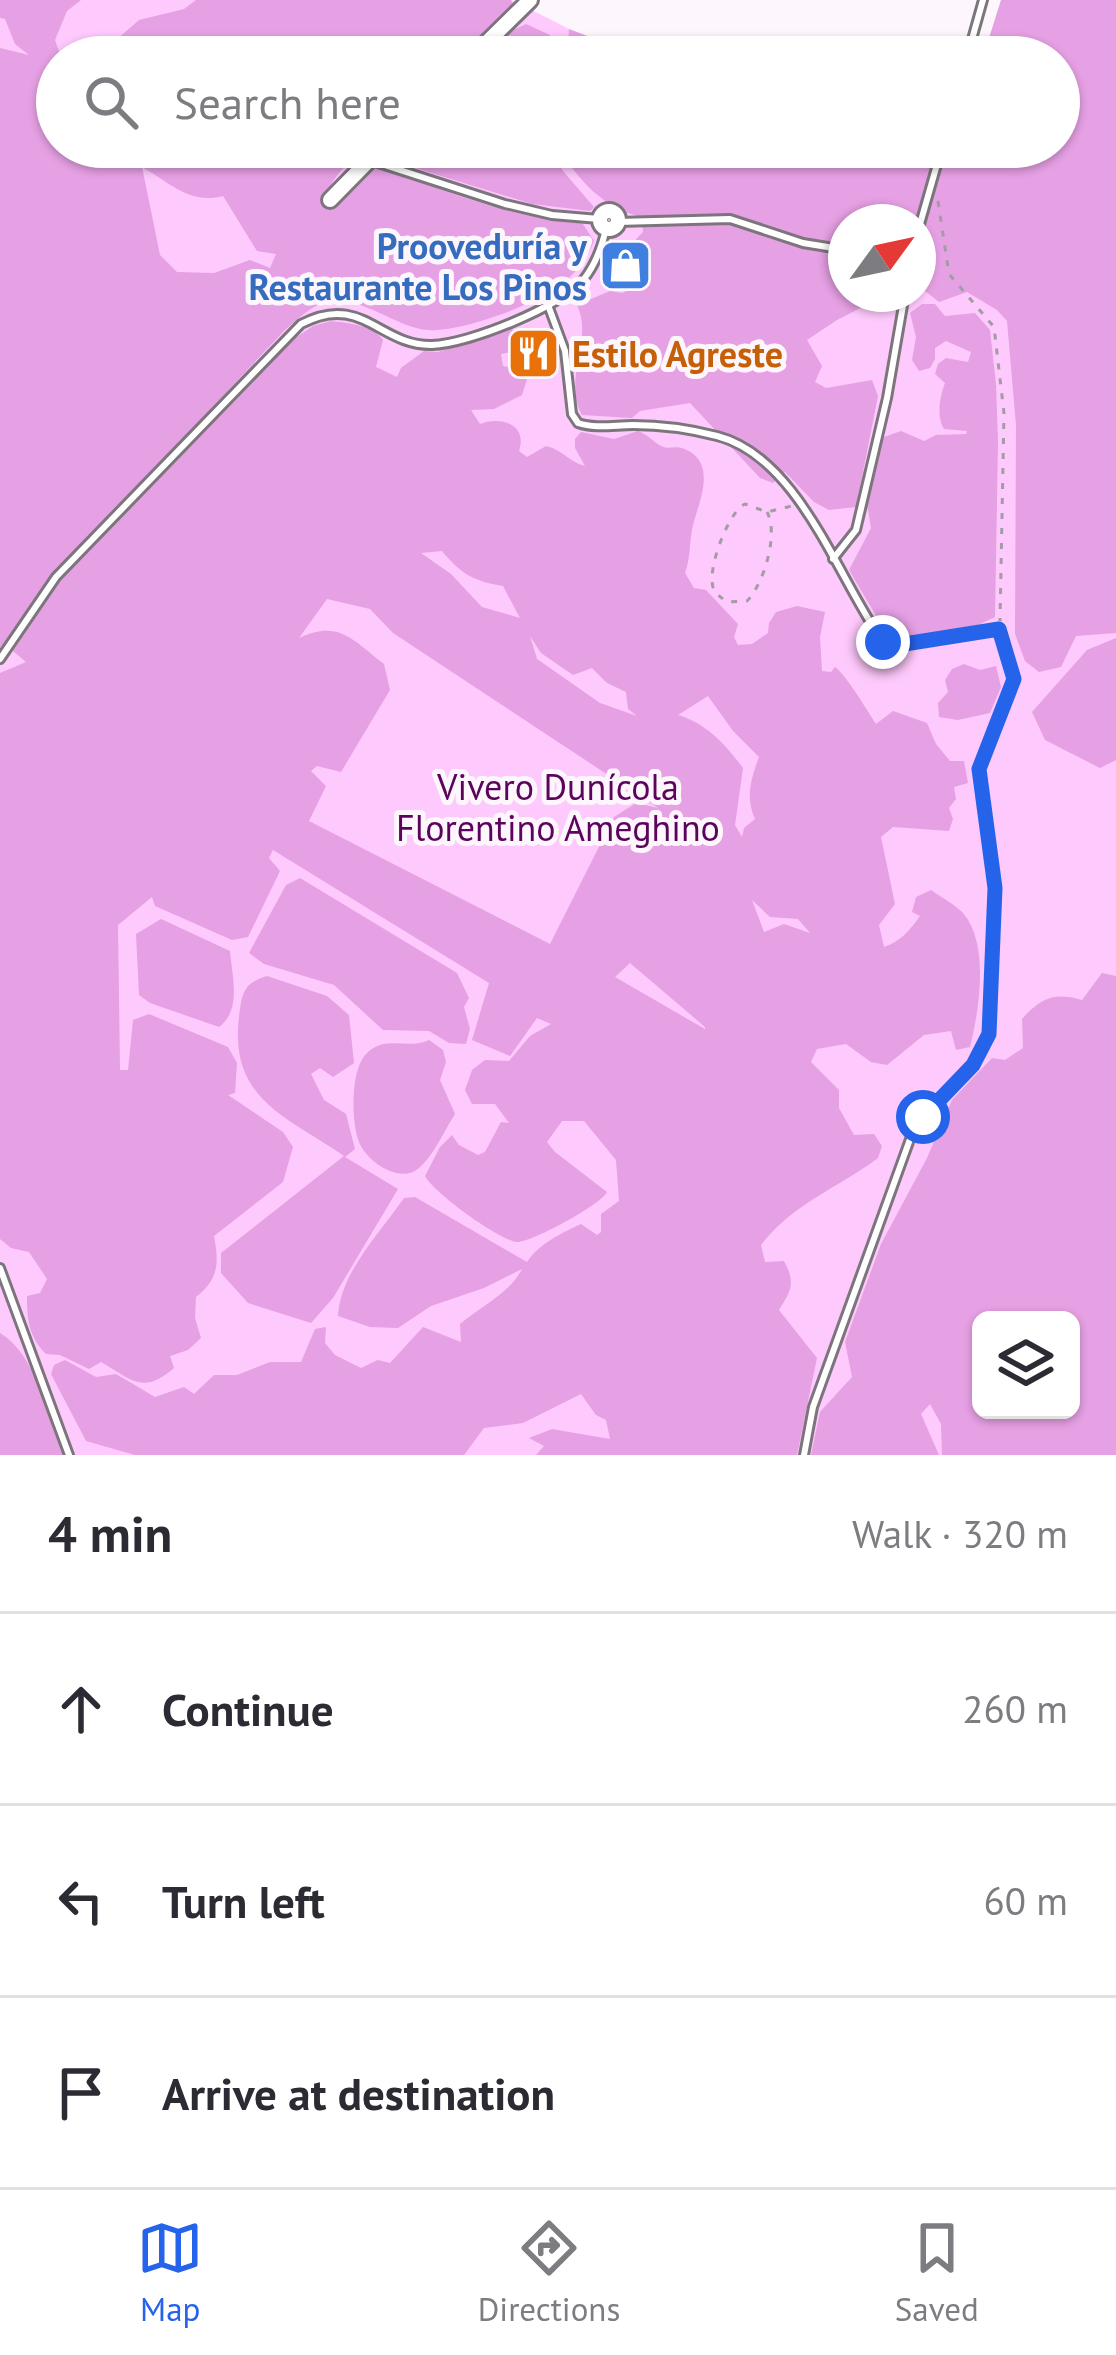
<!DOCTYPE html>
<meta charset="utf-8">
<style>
body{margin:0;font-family:"PT Sans",sans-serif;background:#f2f2f3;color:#2b2b33}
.controls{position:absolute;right:36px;bottom:36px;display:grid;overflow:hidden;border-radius:18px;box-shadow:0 3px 9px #0004}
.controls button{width:108px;height:108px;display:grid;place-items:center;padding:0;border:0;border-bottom:3px solid #e1e1e2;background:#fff;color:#2b2b33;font:60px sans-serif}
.compass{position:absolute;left:828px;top:204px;width:108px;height:108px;border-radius:50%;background:#fff;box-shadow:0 3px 9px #0004;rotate:57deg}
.stop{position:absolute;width:36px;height:36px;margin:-27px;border:9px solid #2563eb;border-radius:50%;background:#fff}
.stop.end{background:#2563eb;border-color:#fff;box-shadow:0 3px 12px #0008}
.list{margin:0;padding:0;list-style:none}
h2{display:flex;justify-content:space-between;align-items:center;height:156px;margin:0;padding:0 48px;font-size:51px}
h2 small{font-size:39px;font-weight:400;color:#7c7c81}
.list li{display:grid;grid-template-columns:78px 1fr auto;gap:36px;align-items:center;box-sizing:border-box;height:192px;padding:0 48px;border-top:3px solid #e1e1e2}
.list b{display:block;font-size:45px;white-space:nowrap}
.list em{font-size:39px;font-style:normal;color:#7c7c81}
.icon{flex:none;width:66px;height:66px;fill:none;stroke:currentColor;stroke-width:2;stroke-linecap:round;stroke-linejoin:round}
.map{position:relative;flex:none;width:1116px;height:1455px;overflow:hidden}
.search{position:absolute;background:#fff;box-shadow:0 3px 9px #0004;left:36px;right:36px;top:36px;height:132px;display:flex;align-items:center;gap:30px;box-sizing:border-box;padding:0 42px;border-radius:66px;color:#7c7c81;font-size:45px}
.sheet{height:732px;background:#fff}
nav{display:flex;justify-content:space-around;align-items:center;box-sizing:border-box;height:168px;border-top:3px solid #e1e1e2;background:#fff;font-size:33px;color:#7c7c81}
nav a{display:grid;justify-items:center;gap:6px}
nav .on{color:#2563eb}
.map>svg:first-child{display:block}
.green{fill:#fec9fc;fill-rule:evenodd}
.forest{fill:#e6a0e4;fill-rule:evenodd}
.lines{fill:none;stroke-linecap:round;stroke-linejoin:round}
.service-casing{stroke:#7c767c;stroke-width:12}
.minor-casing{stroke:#7c767c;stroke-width:20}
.path{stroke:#a29da2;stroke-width:3;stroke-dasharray:6 9;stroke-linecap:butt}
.service{stroke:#fff;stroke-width:6}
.minor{stroke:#fff;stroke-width:14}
.route{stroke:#2563eb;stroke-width:15}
.labels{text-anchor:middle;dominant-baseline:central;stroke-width:10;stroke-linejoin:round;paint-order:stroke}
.shop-label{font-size:36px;font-weight:bold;fill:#366cbe;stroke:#fdf6fc;text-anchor:end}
.food-label{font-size:36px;font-weight:bold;fill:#c56008;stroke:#fdf6fc;text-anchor:start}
.park-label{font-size:36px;fill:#5c035d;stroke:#fdf6fc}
</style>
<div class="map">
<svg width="1116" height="1455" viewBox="0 0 1116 1455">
<rect width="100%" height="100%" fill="#fdf6fc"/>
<path class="green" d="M 0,0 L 512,0 L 571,30 L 642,57 L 57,57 L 57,147 L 880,147 L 962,178 L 1059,147 L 1059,57 L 1116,0 L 1116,1455 L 0,1455 ZM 846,222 L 918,222 L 918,294 L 846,294 ZM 981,1320 L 1071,1320 L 1071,1410 L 981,1410 Z"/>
<g class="forest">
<path d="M 0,0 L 81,0 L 67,11 L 55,40 L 61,57 L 57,57 L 57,147 L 365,147 C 346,165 325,182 324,209 L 373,166 C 439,187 512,221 581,221 L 594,241 C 585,264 567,284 545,295 C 518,310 449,336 420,329 C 390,322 362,298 331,301 C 313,303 297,320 284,331 L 53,576 L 0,648 L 0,48 L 29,55 L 15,44 L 5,19 L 0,18 ZM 142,167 C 169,182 190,205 223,196 L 257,251 L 276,254 L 270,268 L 250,260 L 214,273 L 177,272 L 160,255 Z"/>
<polygon points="196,0 511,0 514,7 460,57 101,57 100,54 139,20 184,9"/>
<path d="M 1001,0 L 1116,0 L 1116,633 L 1076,636 L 1061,667 L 1039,672 L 1025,661 L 1015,634 L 1016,425 L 1007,321 L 997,310 L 967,292 L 939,302 L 925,291 L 918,292 L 918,222 L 846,222 L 846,294 L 911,294 L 880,298 L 837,320 L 807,340 L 822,366 L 815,382 L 826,388 L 872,380 L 878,396 L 856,507 L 829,510 L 814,502 L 785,472 L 773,483 L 760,478 L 690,403 L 640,411 L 632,418 L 582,415 C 562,378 594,340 577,305 L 610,291 L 622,293 L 634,288 L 642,270 L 636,239 L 643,232 L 642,217 C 604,209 578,180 558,147 L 812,147 L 872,162 L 898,159 L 931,166 L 949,164 L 955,147 L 1059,147 L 1059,57 L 983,57 Z"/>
<polygon points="526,24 550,35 551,47 568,50 569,29 642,57 482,57 509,32"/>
<polygon points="390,147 550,147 563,171 594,207 590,211 532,204 386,159"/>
<path d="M 922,304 L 935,304 L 945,316 L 975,313 L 990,330 L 996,384 L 998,442 L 995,617 L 978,625 L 898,639 L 885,631 L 849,570 L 871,528 L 867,504 L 880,443 L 884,437 L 901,431 L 924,441 L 936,435 L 966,434 L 967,431 L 944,429 C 936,417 940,396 945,383 L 935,374 L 938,364 L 946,358 L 968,362 L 971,352 L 946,341 L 935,348 L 935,359 L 930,368 L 919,371 L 912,360 L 916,337 L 910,313 Z"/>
<path d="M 331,321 C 348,323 373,325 383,340 L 376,367 L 397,377 L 401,368 L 424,351 L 438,352 L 511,329 L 520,332 L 526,343 L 523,350 L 501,354 L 503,366 L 522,370 L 527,379 L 522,395 L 494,409 L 471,410 L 480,424 C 501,416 528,424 519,451 L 527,457 L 546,446 C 563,450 569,462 585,466 L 575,448 L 575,439 L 581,432 L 614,439 L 638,431 C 649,435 654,443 663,447 C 669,449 676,446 682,448 C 719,461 699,501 693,525 C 689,541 691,557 685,573 L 694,588 L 706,590 L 738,624 L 734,637 L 738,645 L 752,644 L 768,633 L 769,623 L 776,612 L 797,606 L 825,612 L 820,637 L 822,671 L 831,672 L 835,667 C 846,675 867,710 876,724 L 893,711 L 927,723 L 936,744 L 950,761 L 964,761 L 968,783 L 954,787 L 956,799 L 949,808 L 953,819 L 949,831 L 893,827 L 881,837 L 895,904 L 879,925 L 884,947 C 900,942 910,930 920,916 L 912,912 L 916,897 L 931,890 C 941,897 954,904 963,913 C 990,944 979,1011 970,1047 L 956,1050 L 951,1031 L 924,1035 L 887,1065 L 871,1062 L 846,1044 L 817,1049 L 811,1062 L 839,1090 L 839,1108 L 854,1135 L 874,1134 L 882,1146 L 878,1158 C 838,1188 792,1204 761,1245 L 765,1262 L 784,1261 C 796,1283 791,1291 779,1310 L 817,1358 L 797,1455 L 536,1455 L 544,1446 L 529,1438 L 552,1429 L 610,1439 L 606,1420 L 596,1415 L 581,1394 L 523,1423 L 484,1428 L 464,1455 L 135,1455 L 86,1441 L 51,1374 L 54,1365 L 65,1360 L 96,1377 L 116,1374 L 155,1397 L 184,1387 L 194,1394 L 214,1375 L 237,1375 L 270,1362 L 301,1362 L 315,1329 L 326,1327 L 325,1343 L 335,1355 L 361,1368 L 378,1360 L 390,1363 L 423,1327 L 461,1342 L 460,1324 C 481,1306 510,1293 522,1269 L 484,1288 L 431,1306 L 398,1328 L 370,1327 L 338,1316 C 340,1273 380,1233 404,1198 L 415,1197 L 527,1262 C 540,1243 560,1234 581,1224 L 597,1235 L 601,1232 L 601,1214 L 619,1201 L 616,1160 L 584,1121 L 562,1121 L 547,1142 L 555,1152 L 607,1192 C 601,1205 530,1243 517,1242 C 499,1240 434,1193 425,1176 L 440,1147 L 452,1135 L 459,1145 L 478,1155 L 485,1152 L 501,1122 L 509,1123 L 495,1104 L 472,1104 L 465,1090 L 472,1070 L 485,1060 L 509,1061 L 530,1036 L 551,1024 L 537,1018 L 510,1056 L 472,1040 L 489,983 L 273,850 L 269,858 L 280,871 L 248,937 L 232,940 L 155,906 L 152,897 L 118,925 L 120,1070 L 128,1070 L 133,1020 L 149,1014 L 228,1047 L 237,1063 L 235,1093 L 228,1095 L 283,1132 L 293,1147 L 283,1182 L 214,1236 C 219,1263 219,1279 196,1297 L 195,1318 L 201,1338 L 188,1350 L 170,1356 L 174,1368 C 143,1395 132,1380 101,1362 L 89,1369 L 60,1355 L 46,1354 C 29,1337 27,1320 27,1296 L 40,1293 L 47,1279 L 29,1252 L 11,1248 L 0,1239 L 0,673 L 26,662 L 13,651 L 59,582 L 291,341 L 313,326 ZM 442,551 C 461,574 473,581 503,586 L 520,618 L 482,607 L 451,574 L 421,553 ZM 327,599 L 370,609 L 393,633 L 658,808 L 636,803 L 614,817 L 550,944 L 309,821 L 326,786 L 311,771 L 317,766 L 341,772 L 390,690 L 384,664 C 353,640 339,619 299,638 ZM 530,636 L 541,653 L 573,675 L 592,668 L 607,683 L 626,692 L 628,709 L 637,716 L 600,703 L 537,659 ZM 708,696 L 733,731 L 759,757 C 751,779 745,797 755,819 L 744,828 L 742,837 L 735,825 L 743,768 C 726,745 706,723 678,715 ZM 752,900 L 770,917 L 798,919 L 810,933 L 784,924 L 764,932 ZM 630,963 L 705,1027 L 705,1029 L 615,977 Z"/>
<polygon points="1116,638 1116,760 1100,768 1045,740 1032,712 1087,650"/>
<polygon points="964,664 980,670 996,666 1001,687 990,713 958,720 939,717 938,703 948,692 945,680 952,669"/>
<polygon points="300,878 457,973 469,998 464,1007 470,1029 466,1044 449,1043 429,1031 383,1030 334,985 264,964 249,953 286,885"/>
<path d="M 161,919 L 230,951 C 232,976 242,1010 219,1027 L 150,1003 L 139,995 L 136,934 Z"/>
<path d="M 1102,973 L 1116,976 L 1116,1455 L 942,1455 L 941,1424 L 930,1404 L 921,1414 L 939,1455 L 811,1455 L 820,1412 L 852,1377 L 845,1342 L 881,1244 L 927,1158 L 952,1100 L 992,1058 L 1005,1060 L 1023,1048 L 1022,1019 C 1041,998 1054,992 1082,1000 ZM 981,1320 L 1071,1320 L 1071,1410 L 981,1410 Z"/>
<path d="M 267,976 L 327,996 L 349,1015 L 354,1063 L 333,1077 L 320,1068 L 311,1074 L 324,1100 L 346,1114 L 355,1149 L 345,1157 L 398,1189 L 333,1298 L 311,1323 L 248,1303 L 221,1273 L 221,1253 L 344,1156 C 288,1117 229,1100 239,1017 C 242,994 243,983 267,976 Z"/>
<path d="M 429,1040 L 443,1050 L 446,1062 L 440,1080 L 455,1114 C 444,1131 434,1155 419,1168 C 400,1185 366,1161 359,1142 C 351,1121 350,1067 368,1052 C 387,1035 408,1050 429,1040 Z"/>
<path d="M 0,1333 C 37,1355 48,1417 63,1455 L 0,1455 Z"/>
</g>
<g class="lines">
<defs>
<g id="service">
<polyline points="967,57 983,0"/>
<polyline points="372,161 505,204 552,215 599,219"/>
<polyline points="617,222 730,219 803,243 846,250"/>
<polyline points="918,231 942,147"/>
<path d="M 548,305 L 565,351 L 572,414 L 578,423 C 595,429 615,425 633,425 C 661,425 690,429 717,436 C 799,457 838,579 883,642 L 892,646 L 999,629 L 1014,679 L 979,769 L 995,888 L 989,1034 L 973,1065 L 913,1131 L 813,1407 L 804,1455"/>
<polyline points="833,559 856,530 887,398 905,294"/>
<path d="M 0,659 L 56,577 L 301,324 C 362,292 379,346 432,345 C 469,344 560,307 584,279 C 595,265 602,246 606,229"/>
<polyline points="0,1268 69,1455"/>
</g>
<g id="minor">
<polyline points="472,57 530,0"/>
<polyline points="330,200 382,147"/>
<circle cx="609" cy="220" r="9"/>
</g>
</defs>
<use href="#service" class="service-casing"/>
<use href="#minor" class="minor-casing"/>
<g class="path">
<polyline points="938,201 949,274 994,327 1004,413 1000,621"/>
<path d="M 767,512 C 779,533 764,584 747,601 L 727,602 C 721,597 716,595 713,587 C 707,568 729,511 745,504 L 767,512 L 792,506"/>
</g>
<use href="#service" class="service"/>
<use href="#minor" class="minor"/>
</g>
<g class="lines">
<polyline class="route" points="883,642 892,646 999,629 1014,679 979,769 995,888 989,1034 973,1065 923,1117"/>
</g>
<defs>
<symbol id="shop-square" viewBox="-11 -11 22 22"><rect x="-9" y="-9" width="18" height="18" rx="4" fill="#3f7fe0" stroke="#fdf6fc"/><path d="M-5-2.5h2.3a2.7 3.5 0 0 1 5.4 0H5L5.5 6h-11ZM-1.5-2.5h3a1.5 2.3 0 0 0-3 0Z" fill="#fff"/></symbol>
<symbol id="restaurant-square" viewBox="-11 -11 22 22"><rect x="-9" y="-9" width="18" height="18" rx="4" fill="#e8710a" stroke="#fdf6fc"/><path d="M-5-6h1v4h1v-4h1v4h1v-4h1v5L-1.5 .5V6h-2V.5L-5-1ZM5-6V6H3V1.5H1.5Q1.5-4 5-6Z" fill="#fff"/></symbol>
</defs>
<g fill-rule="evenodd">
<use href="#shop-square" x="596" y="236" width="59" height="59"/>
<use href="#restaurant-square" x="504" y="324" width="59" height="59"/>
</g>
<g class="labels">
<g class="shop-label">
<text x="587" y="245">Prooveduría y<tspan x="587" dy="41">Restaurante Los Pinos</tspan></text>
</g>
<g class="food-label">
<text x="572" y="353">Estilo Agreste</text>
</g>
<g class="park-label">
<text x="558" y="786">Vivero Dunícola<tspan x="558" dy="41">Florentino Ameghino</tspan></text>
</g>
</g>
</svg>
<div class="controls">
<button><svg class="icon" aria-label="layers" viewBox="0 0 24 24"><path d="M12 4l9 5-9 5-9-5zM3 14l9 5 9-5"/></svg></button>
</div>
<svg class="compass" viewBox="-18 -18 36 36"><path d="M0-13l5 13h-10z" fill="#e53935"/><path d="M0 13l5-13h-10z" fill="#7c7c81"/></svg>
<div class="stop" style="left:923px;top:1117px"></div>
<div class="stop end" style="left:883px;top:642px"></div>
<div class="search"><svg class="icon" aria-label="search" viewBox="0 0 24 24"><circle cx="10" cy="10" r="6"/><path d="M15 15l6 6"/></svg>Search here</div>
</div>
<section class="sheet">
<h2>4 min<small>Walk · 320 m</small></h2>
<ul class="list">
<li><svg class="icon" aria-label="ahead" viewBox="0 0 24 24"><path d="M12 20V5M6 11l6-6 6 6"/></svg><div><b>Continue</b></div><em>260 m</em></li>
<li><svg class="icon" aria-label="left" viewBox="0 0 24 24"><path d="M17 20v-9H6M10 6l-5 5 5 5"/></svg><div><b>Turn left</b></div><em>60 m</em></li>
<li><svg class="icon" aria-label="arrive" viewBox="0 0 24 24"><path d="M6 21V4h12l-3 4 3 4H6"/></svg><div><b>Arrive at destination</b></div></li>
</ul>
</section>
<nav>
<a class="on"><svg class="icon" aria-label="map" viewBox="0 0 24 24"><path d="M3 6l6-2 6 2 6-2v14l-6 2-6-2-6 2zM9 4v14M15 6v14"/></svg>Map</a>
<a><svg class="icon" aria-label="directions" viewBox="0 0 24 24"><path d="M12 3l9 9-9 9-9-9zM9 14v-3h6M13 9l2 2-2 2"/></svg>Directions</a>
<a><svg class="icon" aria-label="saved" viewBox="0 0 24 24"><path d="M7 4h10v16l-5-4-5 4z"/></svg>Saved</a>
</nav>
